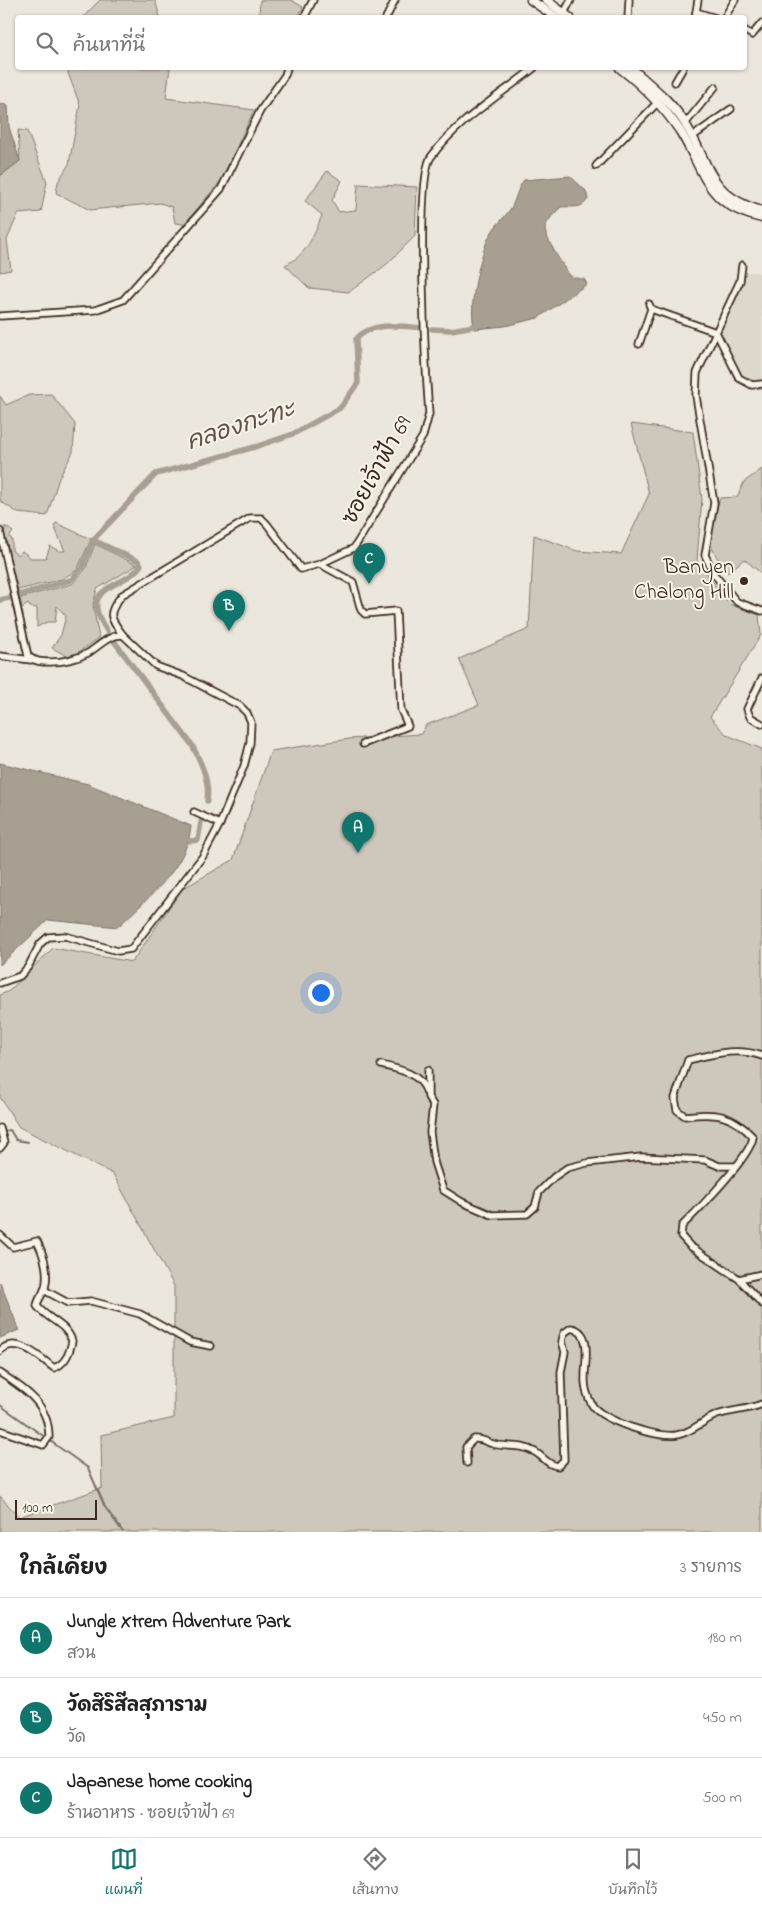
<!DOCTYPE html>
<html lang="th">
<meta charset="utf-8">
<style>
body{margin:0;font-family:"Indie Flower","Playpen Sans Thai",sans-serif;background:#f6f6f6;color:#222}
.scale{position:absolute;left:15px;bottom:12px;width:82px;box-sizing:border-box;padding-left:5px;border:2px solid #3b2a1e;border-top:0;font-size:14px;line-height:18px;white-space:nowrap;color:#3b2a1e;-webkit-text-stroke:4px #f7f3e8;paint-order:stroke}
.you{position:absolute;left:320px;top:992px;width:18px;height:18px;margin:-12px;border:4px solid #fff;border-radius:50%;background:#1a73e8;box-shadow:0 0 0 8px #1a73e833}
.badge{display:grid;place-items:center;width:32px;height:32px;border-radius:50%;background:#0f766e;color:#fff;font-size:16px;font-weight:700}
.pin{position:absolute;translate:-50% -41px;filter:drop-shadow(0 1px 2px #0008)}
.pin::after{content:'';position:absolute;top:26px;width:18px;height:15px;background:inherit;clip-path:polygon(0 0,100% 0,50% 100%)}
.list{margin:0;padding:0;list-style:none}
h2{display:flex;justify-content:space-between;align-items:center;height:65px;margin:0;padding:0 20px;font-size:21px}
h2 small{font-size:16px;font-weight:400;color:#767676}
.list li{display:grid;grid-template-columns:32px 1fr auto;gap:15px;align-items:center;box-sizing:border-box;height:80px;padding:0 20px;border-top:1px solid #e0e0e0}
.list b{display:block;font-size:19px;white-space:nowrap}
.list p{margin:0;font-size:16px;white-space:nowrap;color:#767676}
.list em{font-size:16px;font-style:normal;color:#767676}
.icon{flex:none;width:28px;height:28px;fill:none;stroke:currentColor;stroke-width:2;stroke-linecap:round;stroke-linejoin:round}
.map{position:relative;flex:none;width:762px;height:1532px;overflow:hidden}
.search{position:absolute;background:#fff;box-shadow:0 1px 4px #0004;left:15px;right:15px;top:15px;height:55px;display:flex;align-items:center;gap:12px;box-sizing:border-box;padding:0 18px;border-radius:5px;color:#767676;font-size:19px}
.sheet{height:305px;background:#fff}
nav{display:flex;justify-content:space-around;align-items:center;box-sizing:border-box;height:70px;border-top:1px solid #e0e0e0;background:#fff;font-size:14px;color:#767676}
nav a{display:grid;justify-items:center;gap:2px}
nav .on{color:#0f766e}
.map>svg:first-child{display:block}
.built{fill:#ddd7cc}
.green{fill:#cec8bc;stroke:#84796d}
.water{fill:#a89f93;stroke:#7c7064}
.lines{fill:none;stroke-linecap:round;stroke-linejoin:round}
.stream{stroke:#7c7064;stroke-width:2}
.canal{stroke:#a89f93;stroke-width:5.5}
.minor-casing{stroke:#3b2a1e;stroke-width:9}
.secondary-casing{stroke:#3b2a1e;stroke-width:11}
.minor{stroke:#f7f3e8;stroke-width:5.5}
.secondary{stroke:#f7f3e8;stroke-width:8}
.poi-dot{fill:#3b2a1e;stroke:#f7f3e8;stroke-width:2}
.labels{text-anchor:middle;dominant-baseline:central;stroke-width:4;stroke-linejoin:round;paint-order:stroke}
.street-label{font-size:22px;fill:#3b2a1e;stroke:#f7f3e8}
.poi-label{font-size:22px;fill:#3b2a1e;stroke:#f7f3e8;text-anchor:end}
.water-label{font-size:24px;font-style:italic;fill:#615347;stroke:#f7f3e8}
</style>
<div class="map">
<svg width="762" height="1532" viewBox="0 0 762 1532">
<rect width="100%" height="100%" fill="#ece7dc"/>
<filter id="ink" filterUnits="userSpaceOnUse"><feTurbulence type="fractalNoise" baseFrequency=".02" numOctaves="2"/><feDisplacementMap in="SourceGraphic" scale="10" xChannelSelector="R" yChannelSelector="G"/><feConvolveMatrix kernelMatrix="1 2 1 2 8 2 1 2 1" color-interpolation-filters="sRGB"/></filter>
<g filter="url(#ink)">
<polygon class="built" points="747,272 762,273 762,381 753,382 741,376 721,334"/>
<g class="green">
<polygon points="100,0 155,0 160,17 83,17"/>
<polygon points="260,0 291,0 303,7 298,17 259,17"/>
<polygon points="69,68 170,68 166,98 254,110 221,181 184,224 175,223 172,207 160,203 90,210 56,193 58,182 69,164 80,105 68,73"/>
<polygon points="18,130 27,131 47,182 41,212 18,214 7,240 11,270 0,272 0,176 20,161"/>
<path d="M 327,171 L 342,181 L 332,200 L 339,212 L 356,210 L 358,184 L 417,187 L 415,236 L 387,264 L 349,292 L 309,288 L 285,265 C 306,256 314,236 322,215 L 305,201 Z"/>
<polygon points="51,394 75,424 73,452 59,478 47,516 18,513 0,501 0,396 6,405 29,395"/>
<polygon points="631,424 693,432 702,499 697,560 729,604 759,615 761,635 710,717 727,735 762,749 762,1532 0,1532 0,1496 19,1517 102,1488 101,1435 174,1418 174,1286 113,1174 19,1127 0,1097 0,995 9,991 53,948 132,962 182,889 233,860 271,751 349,739 421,734 426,725 479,705 459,659 529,629 534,535 577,551 621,554 649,494"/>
<path d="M 762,469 L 762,574 L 744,559 L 728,573 C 702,539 709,537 720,498 L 737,497 L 744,482 Z"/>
<polygon points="56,523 91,539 77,570 62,579 18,590 4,538 5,526 13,532 9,537 12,539 12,551 18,555 22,551 31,558 46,558 50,546 59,551 65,551 54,526"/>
<polygon points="95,544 137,565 97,589 93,605 99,638 77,653 67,656 52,648 61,635 66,616 57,606 55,622 47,622 37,627 37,608 30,607 28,604 22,608 20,598 72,584 85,570"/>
</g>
<g class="water">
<polygon points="0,103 8,106 9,127 20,161 0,176"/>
<path d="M 570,176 L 586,191 L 588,199 C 581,210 573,206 561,207 C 556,212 546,221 545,229 C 544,235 566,273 572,277 C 576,278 581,279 584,279 L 587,284 L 538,318 L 505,326 L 475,329 C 467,309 480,254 490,235 C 495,226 503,219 509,211 C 516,202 516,190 524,180 Z"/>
<path d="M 0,763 L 88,784 L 191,826 C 187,869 147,898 118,927 L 48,920 L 0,965 Z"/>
<polygon points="0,1282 19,1330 0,1338"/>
</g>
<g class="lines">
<g class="stream">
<polyline points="6,1131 10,1130 16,1140 28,1142"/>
<polyline points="0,1405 88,1468 105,1507 123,1532"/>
</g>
<g class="canal">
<polyline points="432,329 451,330 474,326"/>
<path d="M 93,540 L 138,561 L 141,565 C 125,590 75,583 107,631"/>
<path d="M 19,595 L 71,580 L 82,568 L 93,540 L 156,474 L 255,447 L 293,434 L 340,408 L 358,383 L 356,339 C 372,321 401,326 423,328"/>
<polyline points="0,600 9,598"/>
<path d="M 114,641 L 192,745 C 201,762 210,781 207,801"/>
<polyline points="190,841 198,840 201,822"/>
</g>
<defs>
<g id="minor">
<polyline points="696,12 698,0"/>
<polyline points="564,13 571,0"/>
<polyline points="304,18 313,0"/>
<polyline points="386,18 395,0"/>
<polyline points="628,18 629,0"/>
<polyline points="695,18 696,12 716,18"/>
<polyline points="724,18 735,0"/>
<polyline points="744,30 752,35 762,23"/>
<polyline points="675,82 683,68"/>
<polyline points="685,124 715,87"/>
<polyline points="692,137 731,109"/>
<polyline points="596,166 658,102"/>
<polyline points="742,265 740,281 697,373 696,396 714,503 705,555 714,574 737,602 762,611"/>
<polyline points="649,304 651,309 716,332 739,378 752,385 762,384"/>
<polyline points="0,316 95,310 123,300 221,189 260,111 285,75 287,68"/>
<polyline points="639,344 651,309"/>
<path d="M 0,531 L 28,656 C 35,662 42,662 50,662 C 64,662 76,659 88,653 C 99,646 110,634 123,635 L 156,666 L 183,676 L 240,706 L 247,713 L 251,722 L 250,743 L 244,766 L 220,824 L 203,856 L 131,949 L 118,951 L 65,936 L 48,937 L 40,944 L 28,967 L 20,976 L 0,983"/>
<polyline points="320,564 353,582 361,610 365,614 396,611 401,710 408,726 363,744"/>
<path d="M 123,635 C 109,617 107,614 122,595 L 250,518 L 261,518 L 267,524 L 301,569 L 320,564 L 354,548 L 423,436 L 429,414 C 426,375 415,180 431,157 C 459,119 498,97 534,68"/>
<polyline points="0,656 31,660"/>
<polyline points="762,678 747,709 750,717 762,724"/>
<polyline points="194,812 220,824"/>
<path d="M 762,1056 C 737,1047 714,1054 688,1060 L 675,1098 L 677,1110 L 685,1116 C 715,1112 732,1114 753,1137 C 751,1156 698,1210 682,1226 L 681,1236 L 690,1246 L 739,1279 L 762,1304"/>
<path d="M 381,1065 C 398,1069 421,1073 427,1093"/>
<polyline points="428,1070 428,1097 433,1105 430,1132 434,1162 443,1190 462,1202 492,1215 527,1214 535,1207 539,1192 554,1177 567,1168 587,1163 641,1157 705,1160 719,1166 735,1166"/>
<polyline points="0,1128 4,1143 0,1148"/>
<path d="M 0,1235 L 13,1247 L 37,1241 C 44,1255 49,1272 45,1288 C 43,1295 38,1298 37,1306 C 48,1320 67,1324 72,1341 C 70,1352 65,1364 54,1368 C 41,1358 16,1334 0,1351"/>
<polyline points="739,1279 762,1274"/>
<polyline points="44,1290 68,1303 91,1301 140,1314 190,1342 211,1346"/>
<path d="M 0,1373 C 25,1389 49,1404 49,1437 L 43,1445 L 0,1430"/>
<path d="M 467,1463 L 466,1447 L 474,1439 C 483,1438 485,1442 493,1444 C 508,1448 519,1443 535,1452 C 544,1457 547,1465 558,1466 L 564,1460 L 561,1372 L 565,1352 L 562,1341 L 564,1333 L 571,1328 C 594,1332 584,1363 585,1381 C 585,1387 588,1397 591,1403 C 598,1420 659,1439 677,1435 C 693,1432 703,1420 717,1415 C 732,1410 748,1410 762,1404"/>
</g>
<g id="secondary">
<polyline points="531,0 557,18"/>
<polyline points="546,0 570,18"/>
<path d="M 620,68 C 643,86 664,107 680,131 C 706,173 705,205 762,218"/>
<path d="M 631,68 C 648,83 667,98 680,116 C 710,157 703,195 762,211"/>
</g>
</defs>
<use href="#minor" class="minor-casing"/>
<use href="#secondary" class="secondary-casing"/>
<use href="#minor" class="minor"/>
<use href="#secondary" class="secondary"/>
</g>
</g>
<circle class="poi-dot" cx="744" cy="581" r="5"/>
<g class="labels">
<g class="street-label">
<text transform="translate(378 471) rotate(-61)">ซอยเจ้าฟ้า 69</text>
</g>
<g class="poi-label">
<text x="734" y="568">Banyen<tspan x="734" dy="25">Chalong Hill</tspan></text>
</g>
<g class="water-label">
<text transform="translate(241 427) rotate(-18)">คลองกะทะ</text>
</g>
</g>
</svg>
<div class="scale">100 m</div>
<div class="you"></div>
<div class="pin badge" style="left:358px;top:853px">A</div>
<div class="pin badge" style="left:229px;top:631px">B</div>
<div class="pin badge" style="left:369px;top:584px">C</div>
<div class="search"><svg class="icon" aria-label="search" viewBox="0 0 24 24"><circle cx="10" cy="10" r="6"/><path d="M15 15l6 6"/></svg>ค้นหาที่นี่</div>
</div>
<section class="sheet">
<h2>ใกล้เคียง<small>3 รายการ</small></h2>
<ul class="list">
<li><span class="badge">A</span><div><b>Jungle Xtrem Adventure Park</b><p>สวน</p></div><em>180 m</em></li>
<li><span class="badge">B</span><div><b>วัดสิริสีลสุภาราม</b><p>วัด</p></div><em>450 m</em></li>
<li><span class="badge">C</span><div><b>Japanese home cooking</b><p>ร้านอาหาร · ซอยเจ้าฟ้า 69</p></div><em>500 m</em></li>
</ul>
</section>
<nav>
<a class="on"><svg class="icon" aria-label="map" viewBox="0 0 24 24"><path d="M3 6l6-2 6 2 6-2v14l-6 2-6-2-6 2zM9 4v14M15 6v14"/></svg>แผนที่</a>
<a><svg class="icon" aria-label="directions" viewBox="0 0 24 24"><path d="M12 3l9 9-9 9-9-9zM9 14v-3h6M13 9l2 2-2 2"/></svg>เส้นทาง</a>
<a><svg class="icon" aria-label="saved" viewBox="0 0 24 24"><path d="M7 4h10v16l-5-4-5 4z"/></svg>บันทึกไว้</a>
</nav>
